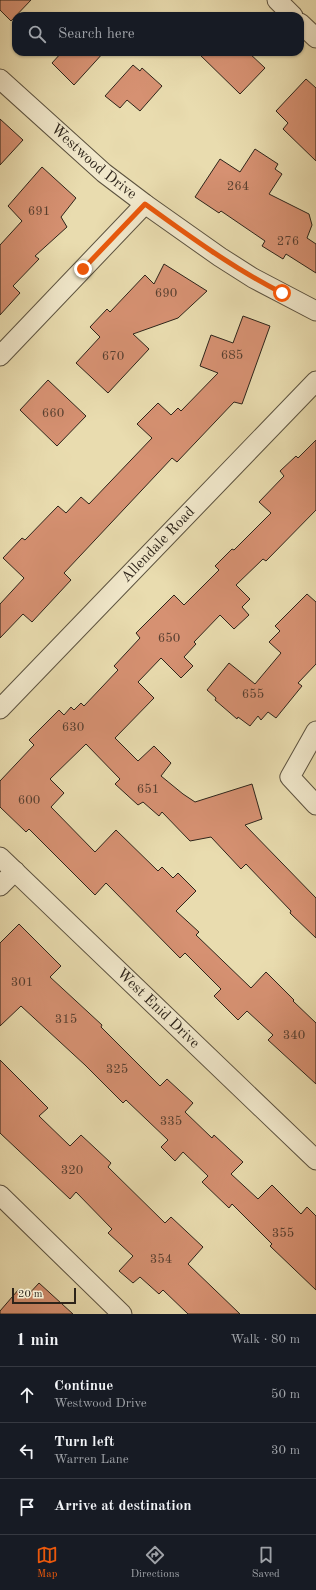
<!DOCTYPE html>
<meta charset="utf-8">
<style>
body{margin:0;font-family:"Old Standard TT",serif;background:#20242c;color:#f1f3f6}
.scale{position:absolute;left:12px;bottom:10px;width:64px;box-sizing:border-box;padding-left:4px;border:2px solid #2d241a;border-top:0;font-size:11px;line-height:14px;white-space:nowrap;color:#2d241a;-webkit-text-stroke:3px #f1e8cb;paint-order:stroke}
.stop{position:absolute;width:12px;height:12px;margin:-9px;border:3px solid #ea580c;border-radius:50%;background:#fff}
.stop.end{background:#ea580c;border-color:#fff;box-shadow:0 1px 4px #0008}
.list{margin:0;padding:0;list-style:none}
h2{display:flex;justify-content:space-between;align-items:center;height:52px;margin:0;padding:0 16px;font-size:17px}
h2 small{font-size:13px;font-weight:400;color:#9ea1a6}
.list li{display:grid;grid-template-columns:26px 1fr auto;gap:12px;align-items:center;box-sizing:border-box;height:56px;padding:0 16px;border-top:1px solid #363941}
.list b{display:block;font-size:15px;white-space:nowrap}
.list p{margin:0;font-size:13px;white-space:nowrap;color:#9ea1a6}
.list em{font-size:13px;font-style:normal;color:#9ea1a6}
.icon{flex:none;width:22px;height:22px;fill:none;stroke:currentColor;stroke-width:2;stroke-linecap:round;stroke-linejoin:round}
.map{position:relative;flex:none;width:316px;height:1314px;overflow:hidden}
.search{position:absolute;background:#171b24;box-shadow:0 1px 3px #0004;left:12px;right:12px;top:12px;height:44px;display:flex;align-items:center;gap:10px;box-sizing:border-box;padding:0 14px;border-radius:12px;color:#9ea1a6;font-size:15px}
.sheet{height:220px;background:#171b24}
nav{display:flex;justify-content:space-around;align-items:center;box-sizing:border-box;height:56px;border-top:1px solid #363941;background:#171b24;font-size:11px;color:#9ea1a6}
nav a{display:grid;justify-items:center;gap:2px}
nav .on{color:#ea580c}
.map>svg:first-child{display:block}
.building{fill:#d69172;stroke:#2d241a}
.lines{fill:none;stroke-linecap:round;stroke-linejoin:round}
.minor-casing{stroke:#5c523f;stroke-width:21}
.minor{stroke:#f1e8cb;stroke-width:19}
.route{stroke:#ea580c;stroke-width:5}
.labels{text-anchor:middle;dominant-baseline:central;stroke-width:3.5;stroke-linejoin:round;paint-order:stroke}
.number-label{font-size:13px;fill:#573f30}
.street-label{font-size:15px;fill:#2d241a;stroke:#f1e8cb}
</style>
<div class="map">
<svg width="316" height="1314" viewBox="0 0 316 1314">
<rect width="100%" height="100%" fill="#e9dcaf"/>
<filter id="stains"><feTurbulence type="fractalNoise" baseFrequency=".005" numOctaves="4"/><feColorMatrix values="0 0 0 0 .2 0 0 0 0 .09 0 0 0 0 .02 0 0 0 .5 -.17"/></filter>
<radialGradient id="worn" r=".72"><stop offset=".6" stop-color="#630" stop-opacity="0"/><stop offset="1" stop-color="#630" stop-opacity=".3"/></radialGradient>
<g class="building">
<polygon points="0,0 31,0 11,21 0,10"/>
<polygon points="62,52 104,52 74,85 52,63"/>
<polygon points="197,52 248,52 265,68 240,94"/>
<polygon points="133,65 140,71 142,68 162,86 140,111 127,100 120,108 105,96"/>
<polygon points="306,79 316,88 316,161 283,129 288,123 276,111"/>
<polygon points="0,119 23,140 0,165"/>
<polygon points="255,149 278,164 275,169 282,174 269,194 309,214 312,225 307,238 316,244 316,273 286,254 283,259 262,246 265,241 221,211 219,213 195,197 220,159 240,172"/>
<polygon points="42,167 76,198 61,217 67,227 35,256 39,259 13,286 20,293 0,315 0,245 22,221 8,206"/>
<polygon points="164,264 207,291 178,318 133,334 149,349 108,393 76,363 100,337 90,327 107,309 110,312 145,275 154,284"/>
<polygon points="243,316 270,326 242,404 234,402 177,462 172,458 64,573 71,580 32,622 23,614 0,638 0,604 24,578 3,558 22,538 25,540 58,506 66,513 81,497 89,504 152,438 137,424 158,403 171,415 178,408 181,411 218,373 200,366 211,335 233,343"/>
<polygon points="48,380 86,416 57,446 20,410"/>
<polygon points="316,440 316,510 266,561 263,559 236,585 250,599 242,607 249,615 234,629 220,615 194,642 196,644 184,657 193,666 181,678 161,658 138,682 154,698 115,738 138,761 154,746 171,763 161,776 183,794 195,802 252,784 262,819 245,825 316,898 316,938 290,913 291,911 246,864 241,869 211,837 190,841 162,812 159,816 143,802 138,805 115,784 120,779 86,744 50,779 64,793 51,807 95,852 116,830 158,871 162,867 173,878 178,873 196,891 176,911 199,932 196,935 251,988 266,972 294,1000 293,1001 316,1023 316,1084 268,1040 273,1035 247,1011 238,1020 214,996 221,989 185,953 180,958 106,883 95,895 29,829 26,832 0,807 0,781 34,745 29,740 59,710 64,715 71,707 74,710 81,703 84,706 118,670 114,666 140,638 136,633 174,595 184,605 219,570 215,566 232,549 234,550 271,513 259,502 284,476 280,471 296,456 298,458"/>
<polygon points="307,594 316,602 316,664 298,683 302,686 276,718 268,712 261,720 258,716 250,726 238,717 237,719 215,700 216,698 207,690 229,663 255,684 281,653 269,642 280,631 275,626"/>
<polygon points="19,924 61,966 50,977 102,1025 101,1027 160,1086 167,1079 193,1103 185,1112 212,1138 214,1135 243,1162 231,1174 258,1199 272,1185 301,1214 307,1207 316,1216 316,1290 270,1246 272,1244 232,1204 229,1208 202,1182 208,1176 183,1152 175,1161 161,1147 168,1140 126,1100 123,1103 85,1065 21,1006 0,1026 0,943"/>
<polygon points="0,1060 48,1108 39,1116 70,1146 81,1135 111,1163 108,1167 165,1223 171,1217 203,1247 188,1264 240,1314 188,1314 163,1290 159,1294 140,1277 133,1283 119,1271 133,1256 108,1233 112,1229 76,1192 70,1199 0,1133"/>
<polygon points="39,1283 73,1314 0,1314 0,1311 19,1289 27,1296"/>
</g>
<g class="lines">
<defs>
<g id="minor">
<polyline points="277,0 293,16"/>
<polyline points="300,23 316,38"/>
<path id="s1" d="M 0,79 L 104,173 L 145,204 L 220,257 L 253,278 L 316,311"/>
<polyline points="0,356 145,204"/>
<path id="s2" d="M 0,709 L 316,381"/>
<polyline points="316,731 290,777 316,805"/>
<path id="s3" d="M 0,857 L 316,1160"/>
<polyline points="0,886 15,871"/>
<polyline points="0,1195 122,1314"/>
</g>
</defs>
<use href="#minor" class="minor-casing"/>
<use href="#minor" class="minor"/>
</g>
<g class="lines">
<path class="route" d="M 83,269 L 145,204 C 189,236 233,268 282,293"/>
</g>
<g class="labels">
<g class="number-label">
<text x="238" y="186">264</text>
<text x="39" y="211">691</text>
<text x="288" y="241">276</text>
<text x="166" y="293">690</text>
<text x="232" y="355">685</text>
<text x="113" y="356">670</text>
<text x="53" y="413">660</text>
<text x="169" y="638">650</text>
<text x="253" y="694">655</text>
<text x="73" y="727">630</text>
<text x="148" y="789">651</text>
<text x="29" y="800">600</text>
<text x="22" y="982">301</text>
<text x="66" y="1019">315</text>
<text x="294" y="1035">340</text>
<text x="117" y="1069">325</text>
<text x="171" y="1121">335</text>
<text x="72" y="1170">320</text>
<text x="283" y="1233">355</text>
<text x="161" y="1259">354</text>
</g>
<g class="street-label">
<text stroke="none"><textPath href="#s1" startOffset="125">Westwood Drive</textPath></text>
<text stroke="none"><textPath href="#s2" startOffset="228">Allendale Road</textPath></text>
<text stroke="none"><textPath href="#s3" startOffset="219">West Enid Drive</textPath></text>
</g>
</g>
<rect width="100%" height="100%" filter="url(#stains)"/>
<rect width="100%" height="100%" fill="url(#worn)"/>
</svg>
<div class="scale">20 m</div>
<div class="stop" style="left:282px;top:293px"></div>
<div class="stop end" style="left:83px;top:269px"></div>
<div class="search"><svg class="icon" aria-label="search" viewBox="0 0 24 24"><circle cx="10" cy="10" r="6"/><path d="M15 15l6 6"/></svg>Search here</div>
</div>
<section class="sheet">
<h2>1 min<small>Walk · 80 m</small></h2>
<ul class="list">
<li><svg class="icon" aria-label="ahead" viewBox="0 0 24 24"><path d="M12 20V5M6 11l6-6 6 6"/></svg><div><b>Continue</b><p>Westwood Drive</p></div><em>50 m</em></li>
<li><svg class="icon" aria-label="left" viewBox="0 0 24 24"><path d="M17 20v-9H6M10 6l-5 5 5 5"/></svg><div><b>Turn left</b><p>Warren Lane</p></div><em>30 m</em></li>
<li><svg class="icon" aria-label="arrive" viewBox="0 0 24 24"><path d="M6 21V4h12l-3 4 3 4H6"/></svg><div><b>Arrive at destination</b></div></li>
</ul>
</section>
<nav>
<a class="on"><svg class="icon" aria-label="map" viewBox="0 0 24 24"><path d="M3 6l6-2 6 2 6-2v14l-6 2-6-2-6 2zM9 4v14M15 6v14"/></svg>Map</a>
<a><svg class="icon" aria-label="directions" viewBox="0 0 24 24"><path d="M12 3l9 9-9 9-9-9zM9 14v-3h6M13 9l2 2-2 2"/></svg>Directions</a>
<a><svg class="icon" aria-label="saved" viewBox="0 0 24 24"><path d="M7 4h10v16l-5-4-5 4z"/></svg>Saved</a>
</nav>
